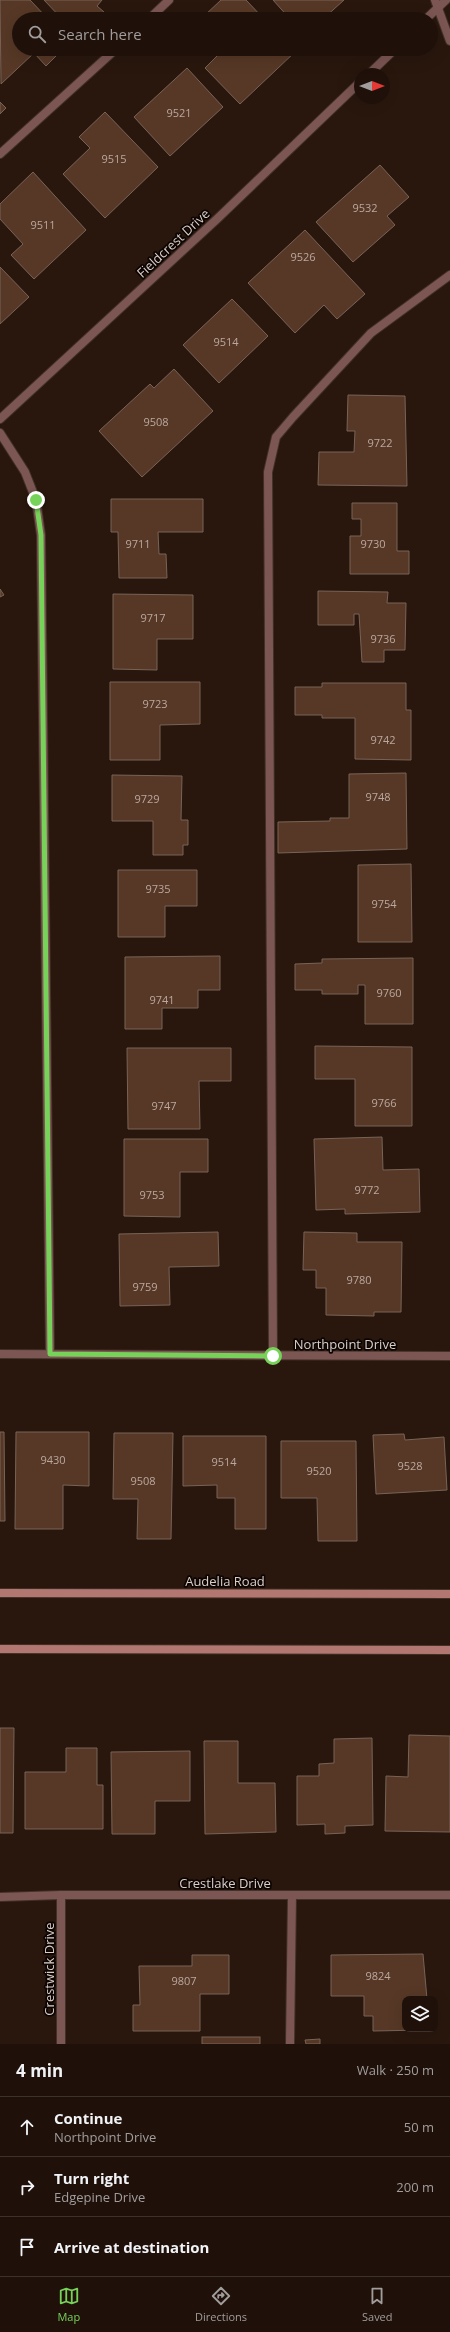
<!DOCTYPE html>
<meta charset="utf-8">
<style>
body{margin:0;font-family:"Open Sans",sans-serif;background:#271a13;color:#f1f3f6}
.controls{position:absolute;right:12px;bottom:12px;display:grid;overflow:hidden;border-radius:8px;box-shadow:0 4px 16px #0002}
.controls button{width:36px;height:36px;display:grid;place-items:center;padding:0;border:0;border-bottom:1px solid #3c312b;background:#1f110a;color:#f1f3f6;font:20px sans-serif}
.compass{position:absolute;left:354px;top:68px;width:36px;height:36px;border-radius:50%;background:#1f110a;box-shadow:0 4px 16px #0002;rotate:90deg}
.stop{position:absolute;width:12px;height:12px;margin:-9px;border:3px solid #77d259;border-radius:50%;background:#fff}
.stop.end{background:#77d259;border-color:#fff;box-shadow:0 1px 4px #0008}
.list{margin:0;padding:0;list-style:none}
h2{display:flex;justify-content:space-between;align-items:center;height:52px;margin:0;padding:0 16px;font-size:17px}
h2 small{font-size:13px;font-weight:400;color:#a19d9c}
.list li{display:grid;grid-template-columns:26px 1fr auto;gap:12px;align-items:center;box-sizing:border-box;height:60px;padding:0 16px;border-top:1px solid #3c312b}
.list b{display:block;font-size:15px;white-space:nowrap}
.list p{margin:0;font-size:13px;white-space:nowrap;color:#a19d9c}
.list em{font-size:13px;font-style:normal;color:#a19d9c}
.icon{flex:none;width:22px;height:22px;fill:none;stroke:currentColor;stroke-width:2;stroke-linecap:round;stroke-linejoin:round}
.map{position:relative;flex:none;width:450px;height:2044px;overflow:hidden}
.search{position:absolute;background:#1f110a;box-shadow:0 4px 16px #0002;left:12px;right:12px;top:12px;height:44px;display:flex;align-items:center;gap:10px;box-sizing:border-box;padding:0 14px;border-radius:22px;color:#a19d9c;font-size:15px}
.sheet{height:232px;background:#1f110a}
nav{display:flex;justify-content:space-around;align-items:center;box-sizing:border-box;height:56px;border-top:1px solid #3c312b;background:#1f110a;font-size:11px;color:#a19d9c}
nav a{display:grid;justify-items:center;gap:2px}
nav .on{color:#77d259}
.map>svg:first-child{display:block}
.building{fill:#573826;stroke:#786357}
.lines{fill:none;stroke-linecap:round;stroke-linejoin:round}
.service-casing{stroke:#423127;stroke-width:10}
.minor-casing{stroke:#423127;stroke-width:10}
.secondary-casing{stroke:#423127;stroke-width:10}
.service{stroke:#7c5653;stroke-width:8}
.minor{stroke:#7c5653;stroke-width:8}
.secondary{stroke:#b37772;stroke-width:8}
.route{stroke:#77d259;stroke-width:5}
.labels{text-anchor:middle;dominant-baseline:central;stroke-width:3.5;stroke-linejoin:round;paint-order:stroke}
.number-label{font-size:11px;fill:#baa89f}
.street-label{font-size:13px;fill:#dbcec7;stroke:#0c0503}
</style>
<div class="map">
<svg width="450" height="2044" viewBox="0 0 450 2044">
<rect width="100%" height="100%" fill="#29170d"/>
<g class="building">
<polygon points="0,0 30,0 48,19 19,19 19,49 63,49 46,66 34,53 1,84"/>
<polygon points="44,0 102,0 97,6 104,12 97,19 62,19"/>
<polygon points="221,0 246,0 264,19 206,19 204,16"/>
<polygon points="273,0 344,0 323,19 290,19"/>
<polygon points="213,49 292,49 295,52 240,104 205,68 217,56 211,50"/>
<polygon points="187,68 223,107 170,156 134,117"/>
<polygon points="0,102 6,108 0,114"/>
<polygon points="105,112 158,167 105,218 63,174 90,148 79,137"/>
<polygon points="380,165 409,197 387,216 395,225 353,262 316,222"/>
<polygon points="33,172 86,230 34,279 11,255 23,244 0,219 0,204"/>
<polygon points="305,230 365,294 337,319 324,305 295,333 248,283"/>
<polygon points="0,267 29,297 0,324"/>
<polygon points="232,299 268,336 219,383 183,345"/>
<polygon points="174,369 213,411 142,477 99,431 150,384 154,388"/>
<polygon points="348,395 405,396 407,486 318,485 319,452 354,452 355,431 347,431"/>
<polygon points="111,499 203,499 203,532 158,532 159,554 166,554 167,578 119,578 118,532 111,532"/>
<polygon points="352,503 397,503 397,551 409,551 409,574 350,574 350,536 361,536 361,519 352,519"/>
<polygon points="0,589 4,595 0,597"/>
<polygon points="318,591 388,592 387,603 406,603 405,650 384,650 384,662 362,662 359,614 354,614 354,625 318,625"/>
<polygon points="113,594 193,595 193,639 157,639 157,670 113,669"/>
<polygon points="110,682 200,682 200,724 160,725 160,760 110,760"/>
<polygon points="322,683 406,683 406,710 411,710 411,760 355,759 355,718 322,718 322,715 295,715 295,687 322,687"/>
<polygon points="406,773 407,849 278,853 278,822 330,821 330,818 349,818 349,774"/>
<polygon points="112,775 182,776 181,820 188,820 188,845 183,845 183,855 153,855 153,821 112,821"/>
<polygon points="411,864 412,942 358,942 358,865"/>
<polygon points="118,870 197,870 197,906 165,906 165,937 118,937"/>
<polygon points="220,956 220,990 198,990 198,1008 162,1008 162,1029 125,1029 125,957"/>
<polygon points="413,958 413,1024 365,1024 365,985 358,985 358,994 322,994 322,990 295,990 295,964 322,963 322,959"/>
<polygon points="315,1046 412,1047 412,1126 355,1126 355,1079 315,1079"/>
<polygon points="127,1048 231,1048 231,1081 199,1081 200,1129 128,1129"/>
<polygon points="382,1137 383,1170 419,1169 420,1212 345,1214 345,1209 316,1210 314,1139"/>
<polygon points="124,1139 208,1139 208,1172 180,1172 180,1217 124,1216"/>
<polygon points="218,1232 219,1266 169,1267 170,1305 120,1306 119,1234"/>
<polygon points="304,1232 357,1233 357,1242 402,1242 401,1312 374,1312 374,1316 326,1315 326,1288 316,1288 316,1270 303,1270"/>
<polygon points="0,1432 4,1432 5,1521 0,1521"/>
<polygon points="16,1432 89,1432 89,1486 63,1485 63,1529 15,1529"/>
<polygon points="114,1433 173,1433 171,1539 137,1539 138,1499 113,1499"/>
<polygon points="404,1434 405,1440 444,1437 447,1490 376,1494 373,1435"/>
<polygon points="183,1436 266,1436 266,1529 235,1529 235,1498 217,1498 217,1485 183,1486"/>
<polygon points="281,1441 356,1441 357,1541 318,1541 317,1498 281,1498"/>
<polygon points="0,1728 14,1728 13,1833 0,1833"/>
<polygon points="409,1735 450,1736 450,1832 385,1831 386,1776 408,1777"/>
<polygon points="372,1738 373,1825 345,1826 345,1833 325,1834 325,1824 297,1825 297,1776 319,1776 319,1764 334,1763 334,1739"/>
<polygon points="204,1741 238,1741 238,1783 275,1783 276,1832 205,1834"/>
<polygon points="66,1748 97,1748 97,1785 103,1785 103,1829 25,1829 25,1772 66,1772"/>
<polygon points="190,1751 190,1801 155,1801 155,1834 112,1834 111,1752"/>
<polygon points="423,1954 427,1999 405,1999 405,2029 424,2030 373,2031 373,2016 364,2016 364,1996 331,1996 331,1955"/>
<polygon points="192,1955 229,1955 229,1994 200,1994 200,2031 133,2031 133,2005 140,2005 139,1966 192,1966"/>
<rect x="202" y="2037" width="58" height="7"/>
<polygon points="320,2039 320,2044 306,2044 305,2040"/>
</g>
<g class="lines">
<defs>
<g id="service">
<polyline points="149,19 169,0"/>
<polyline points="0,154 116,49"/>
<polyline points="273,1356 268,472 276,437 293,417 371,333 450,275"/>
<polyline points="290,2044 292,1895"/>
</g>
<g id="minor">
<polyline points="435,0 450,41"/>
<polyline points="426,19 446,0"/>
<polyline points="369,74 395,49"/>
<polyline points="0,419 217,219 360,82"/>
<polyline points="0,433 25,472 36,500 41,535 50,1354"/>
<polyline points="0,1354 450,1356"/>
<polyline points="61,1895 61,2044"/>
<polyline points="0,1897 61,1895 450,1895"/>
</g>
<g id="secondary">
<polyline points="0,1593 450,1594"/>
<polyline points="0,1649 450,1650"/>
</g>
</defs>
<use href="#service" class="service-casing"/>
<use href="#minor" class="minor-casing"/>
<use href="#secondary" class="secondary-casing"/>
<use href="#service" class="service"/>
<use href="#minor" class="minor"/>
<use href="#secondary" class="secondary"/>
</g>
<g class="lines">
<polyline class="route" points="36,500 41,535 50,1354 273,1356"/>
</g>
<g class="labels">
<g class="number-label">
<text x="179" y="112">9521</text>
<text x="114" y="158">9515</text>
<text x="365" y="207">9532</text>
<text x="43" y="224">9511</text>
<text x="303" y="256">9526</text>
<text x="226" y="341">9514</text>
<text x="156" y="421">9508</text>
<text x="380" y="442">9722</text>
<text x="138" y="543">9711</text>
<text x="373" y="543">9730</text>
<text x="153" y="617">9717</text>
<text x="383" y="638">9736</text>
<text x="155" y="703">9723</text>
<text x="383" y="739">9742</text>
<text x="378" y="796">9748</text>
<text x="147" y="798">9729</text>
<text x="158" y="888">9735</text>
<text x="384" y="903">9754</text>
<text x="389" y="992">9760</text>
<text x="162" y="999">9741</text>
<text x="384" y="1102">9766</text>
<text x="164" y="1105">9747</text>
<text x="367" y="1189">9772</text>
<text x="152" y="1194">9753</text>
<text x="359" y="1279">9780</text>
<text x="145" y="1286">9759</text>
<text x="53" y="1459">9430</text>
<text x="224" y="1461">9514</text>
<text x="410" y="1465">9528</text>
<text x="319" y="1470">9520</text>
<text x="143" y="1480">9508</text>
<text x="378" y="1975">9824</text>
<text x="184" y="1980">9807</text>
</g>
<g class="street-label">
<text transform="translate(173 243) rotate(-43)">Fieldcrest Drive</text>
<text x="345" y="1344">Northpoint Drive</text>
<text x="225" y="1581">Audelia Road</text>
<text x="225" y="1883">Crestlake Drive</text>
<text transform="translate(49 1969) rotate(-90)">Crestwick Drive</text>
</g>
</g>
</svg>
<div class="controls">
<button><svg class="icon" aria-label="layers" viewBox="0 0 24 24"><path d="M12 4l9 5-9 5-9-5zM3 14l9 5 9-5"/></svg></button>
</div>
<svg class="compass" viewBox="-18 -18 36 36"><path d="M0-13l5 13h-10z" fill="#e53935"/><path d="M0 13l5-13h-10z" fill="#a19d9c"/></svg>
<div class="stop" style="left:273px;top:1356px"></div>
<div class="stop end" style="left:36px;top:500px"></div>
<div class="search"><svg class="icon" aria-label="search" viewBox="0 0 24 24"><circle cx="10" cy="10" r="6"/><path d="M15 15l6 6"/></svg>Search here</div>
</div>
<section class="sheet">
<h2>4 min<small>Walk · 250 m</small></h2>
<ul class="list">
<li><svg class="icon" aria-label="ahead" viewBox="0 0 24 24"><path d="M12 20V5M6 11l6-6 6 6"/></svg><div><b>Continue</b><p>Northpoint Drive</p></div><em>50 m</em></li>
<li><svg class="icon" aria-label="right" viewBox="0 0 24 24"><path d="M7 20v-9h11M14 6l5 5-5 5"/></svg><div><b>Turn right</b><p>Edgepine Drive</p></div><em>200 m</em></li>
<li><svg class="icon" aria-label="arrive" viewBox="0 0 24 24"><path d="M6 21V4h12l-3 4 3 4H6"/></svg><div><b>Arrive at destination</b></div></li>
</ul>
</section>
<nav>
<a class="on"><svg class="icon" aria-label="map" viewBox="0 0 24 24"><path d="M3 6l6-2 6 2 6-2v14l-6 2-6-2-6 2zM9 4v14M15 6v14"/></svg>Map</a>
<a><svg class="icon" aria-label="directions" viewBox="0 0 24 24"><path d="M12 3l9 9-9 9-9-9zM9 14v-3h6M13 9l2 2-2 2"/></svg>Directions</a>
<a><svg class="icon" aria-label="saved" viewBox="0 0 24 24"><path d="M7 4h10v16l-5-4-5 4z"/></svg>Saved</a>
</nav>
